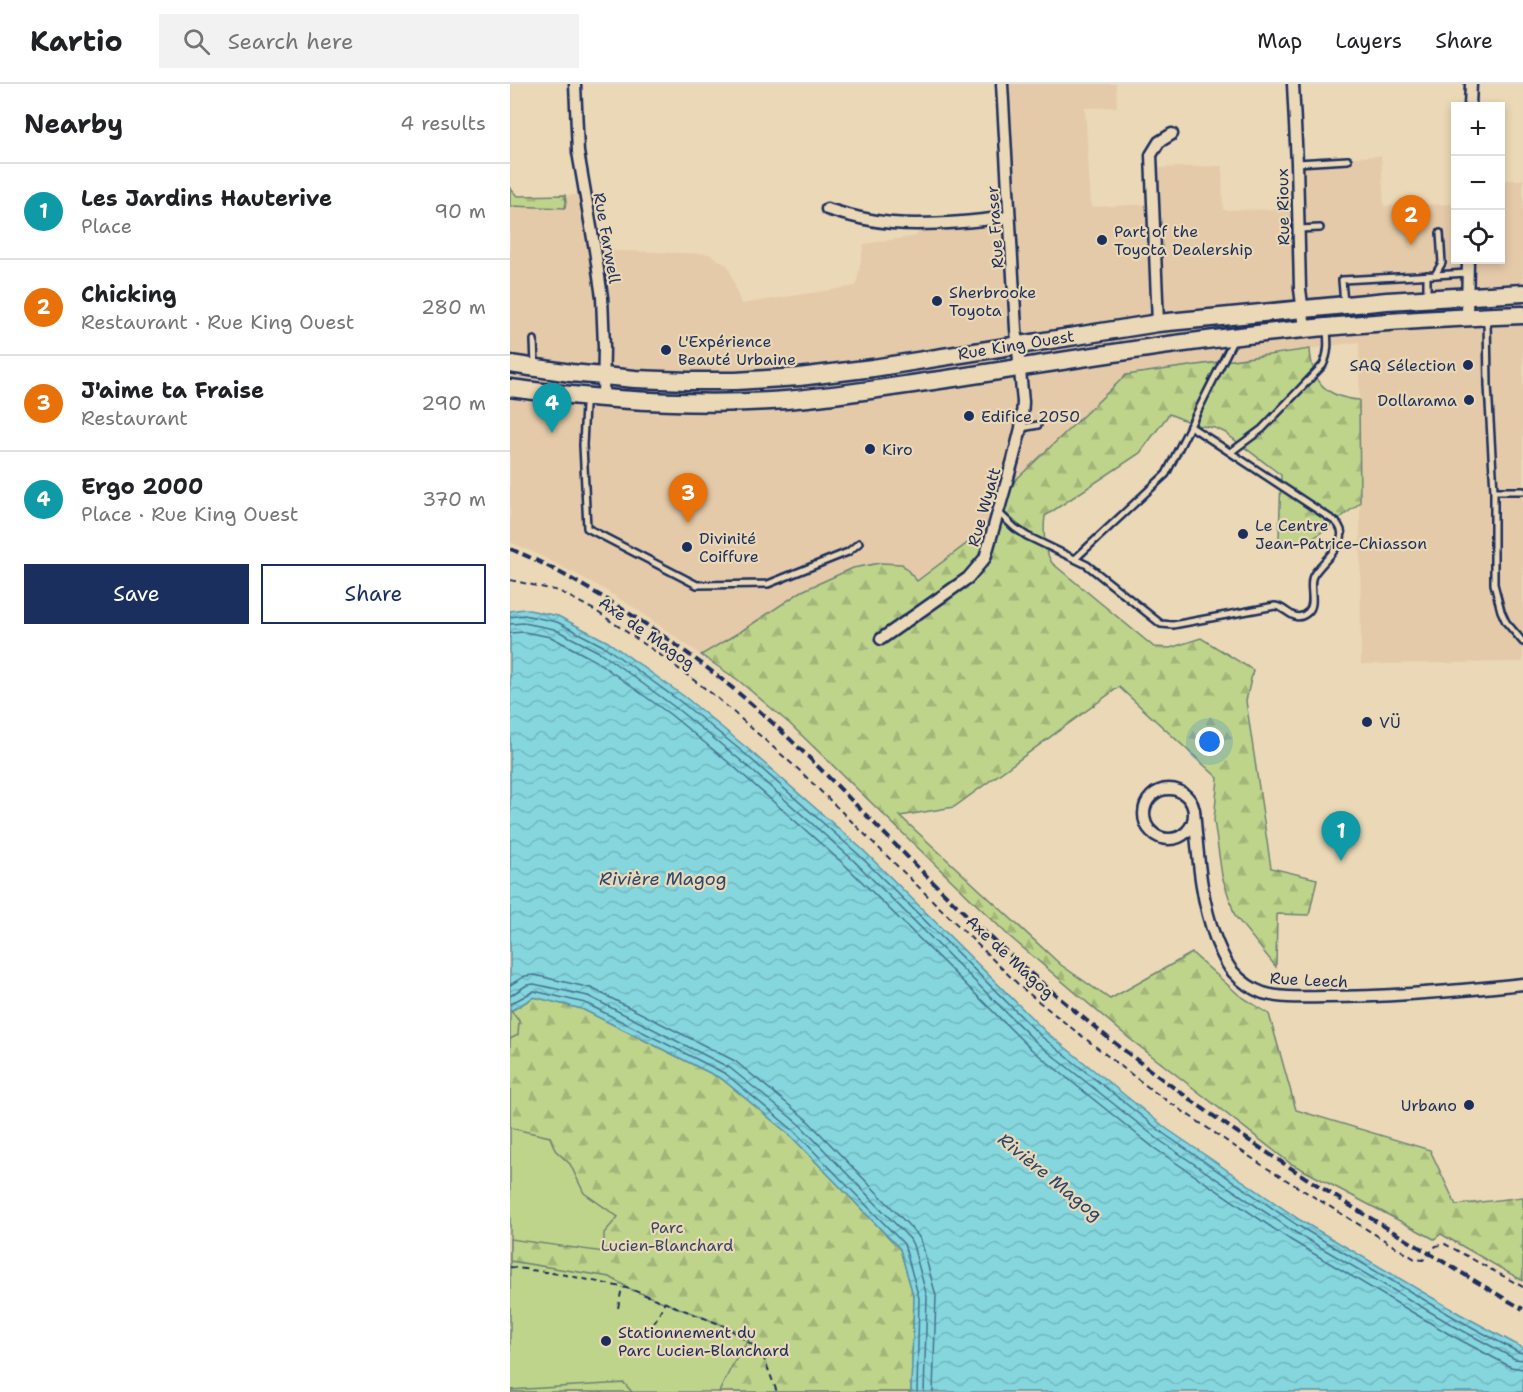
<!DOCTYPE html>
<meta charset="utf-8">
<style>
body{margin:0;font-family:"Shantell Sans",sans-serif;background:#f2f2f2;color:#202124}
.controls{position:absolute;right:18px;top:18px;display:grid;overflow:hidden;border-radius:0px;box-shadow:0 3px 9px #0003}
.controls button{width:54px;height:54px;display:grid;place-items:center;padding:0;border:0;border-bottom:2px solid #e0e0e0;background:#fff;color:#202124;font:30px sans-serif}
.you{position:absolute;left:700px;top:658px;width:21px;height:21px;margin:-15px;border:4px solid #fff;border-radius:50%;background:#1a73e8;box-shadow:0 0 0 9px #1a73e833}
.badge{display:grid;place-items:center;width:39px;height:39px;border-radius:50%;background:#1b2f5e;color:#fff;font-size:20px;font-weight:700}
.pin{position:absolute;translate:-50% -50px;filter:drop-shadow(0 2px 3px #0008)}
.pin::after{content:'';position:absolute;top:32px;width:21px;height:18px;background:inherit;clip-path:polygon(0 0,100% 0,50% 100%)}
.list{margin:0;padding:0;list-style:none}
h2{display:flex;justify-content:space-between;align-items:center;height:78px;margin:0;padding:0 24px;font-size:26px}
h2 small{font-size:20px;font-weight:400;color:#757577}
.list li{display:grid;grid-template-columns:39px 1fr auto;gap:18px;align-items:center;box-sizing:border-box;height:96px;padding:0 24px;border-top:2px solid #e0e0e0}
.list b{display:block;font-size:22px;white-space:nowrap}
.list p{margin:0;font-size:20px;white-space:nowrap;color:#757577}
.list em{font-size:20px;font-style:normal;color:#757577}
.actions{display:flex;gap:12px;padding:18px 24px}
.actions a{flex:1;padding:14px 0;border:2px solid #1b2f5e;border-radius:0px;text-align:center;font-size:21px;color:#1b2f5e}
.actions .main{background:#1b2f5e;color:#fff}
.icon{flex:none;width:33px;height:33px;fill:none;stroke:currentColor;stroke-width:2;stroke-linecap:round;stroke-linejoin:round}
.map{position:relative;flex:none;width:1013px;height:1308px;overflow:hidden}
header{display:flex;align-items:center;gap:36px;box-sizing:border-box;height:84px;padding:0 30px;background:#fff;border-bottom:2px solid #e0e0e0}
header strong{font-size:28px}
nav{display:flex;gap:33px;margin-inline-start:auto;font-size:21px}
.search{width:420px;height:54px;background:#f2f2f2;display:flex;align-items:center;gap:15px;box-sizing:border-box;padding:0 21px;border-radius:0px;color:#757577;font-size:22px}
main{display:flex}
aside{flex:1;background:#fff}
.map>svg:first-child{display:block}
.built{fill:#e4caa9}
.green{fill:#bed48a;stroke:#6c8274;stroke-width:1.5}
.forest{fill:url(#forest-firs);stroke:#6c8274;stroke-width:1.5}
.water{fill:url(#water-waves);stroke:#5b93aa;stroke-width:1.5}
.lines{fill:none;stroke-linecap:round;stroke-linejoin:round}
.shore{stroke:#457291;stroke-width:1.5}
.service-casing{stroke:#1b2f5e;stroke-width:10}
.minor-casing{stroke:#1b2f5e;stroke-width:15}
.primary-casing{stroke:#1b2f5e;stroke-width:21}
.path{stroke:#1b2f5e;stroke-width:2;stroke-dasharray:6 4.5;stroke-linecap:butt}
.service{stroke:#ebd8b6;stroke-width:5}
.minor{stroke:#ebd8b6;stroke-width:10}
.primary{stroke:#ebd8b6;stroke-width:16}
.rail{stroke:#1b2f5e;stroke-width:4;stroke-dasharray:9 4.5;stroke-linecap:butt}
.poi-dot{fill:#1b2f5e;stroke:#ebd8b6;stroke-width:2}
.labels{text-anchor:middle;dominant-baseline:central;stroke-width:4.5;stroke-linejoin:round;paint-order:stroke}
.street-label{font-size:16px;fill:#1b2f5e;stroke:#ebd8b6}
.poi-label{font-size:16px;fill:#1b2f5e;stroke:#ebd8b6;text-anchor:start}
.park-label{font-size:16px;fill:#334865;stroke:#ebd8b6}
.water-label{font-size:18px;font-style:italic;fill:#2b4871;stroke:#ebd8b6}
</style>
<header>
<strong>Kartio</strong>
<div class="search"><svg class="icon" aria-label="search" viewBox="0 0 24 24"><circle cx="10" cy="10" r="6"/><path d="M15 15l6 6"/></svg>Search here</div>
<nav><a>Map</a><a>Layers</a><a>Share</a></nav>
</header>
<main>
<aside>
<h2>Nearby<small>4 results</small></h2>
<ul class="list">
<li><span class="badge" style="background:#0f9aa8">1</span><div><b>Les Jardins Hauterive</b><p>Place</p></div><em>90 m</em></li>
<li><span class="badge" style="background:#e8710a">2</span><div><b>Chicking</b><p>Restaurant · Rue King Ouest</p></div><em>280 m</em></li>
<li><span class="badge" style="background:#e8710a">3</span><div><b>J'aime ta Fraise</b><p>Restaurant</p></div><em>290 m</em></li>
<li><span class="badge" style="background:#0f9aa8">4</span><div><b>Ergo 2000</b><p>Place · Rue King Ouest</p></div><em>370 m</em></li>
</ul>
<div class="actions"><a class="main">Save</a><a>Share</a></div>
</aside>
<div class="map">
<svg width="1013" height="1308" viewBox="0 0 1013 1308">
<defs>
<pattern id="forest-firs" width="22" height="20" patternUnits="userSpaceOnUse" patternTransform="scale(1.5)"><rect width="22" height="20" fill="#bed48a"/><path d="M5 1l3.5 6h-7zM16 11l3.5 6h-7z" fill="#a3b67a"/></pattern>
<pattern id="water-waves" width="16" height="10" patternUnits="userSpaceOnUse" patternTransform="scale(1.5)"><rect width="16" height="10" fill="#85d6dd"/><path d="M0 5q4-4 8 0t8 0" fill="none" stroke="#72b8c0"/></pattern>
</defs>
<rect width="100%" height="100%" fill="#ebd8b6"/>
<filter id="ink" filterUnits="userSpaceOnUse"><feTurbulence type="fractalNoise" baseFrequency=".0167" numOctaves="2"/><feDisplacementMap in="SourceGraphic" scale="12" xChannelSelector="R" yChannelSelector="G"/><feConvolveMatrix kernelMatrix="1 2 1 2 8 2 1 2 1" color-interpolation-filters="sRGB"/></filter>
<g filter="url(#ink)">
<polygon class="built" points="492,0 606,0 607,23 575,24 581,123 643,120 642,84 712,82 713,126 788,125 787,76 871,72 874,122 945,120 946,176 990,176 991,96 1013,96 1013,578 851,580 849,258 616,291 478,463 463,455 407,497 233,546 191,571 123,523 85,500 27,470 0,458 0,104 7,112 75,111 86,166 199,170 218,182 231,220 346,202 354,160 407,152 408,140 499,133"/>
<polygon class="green" points="24,913 401,1308 0,1308 0,927"/>
<g class="forest">
<polygon points="0,104 7,112 55,111 56,118 55,124 0,122"/>
<path d="M 800,265 C 802,299 816,313 849,316 L 850,419 L 797,459 L 780,459 L 769,454 L 771,391 L 714,348 L 705,344 L 686,341 L 659,330 L 630,369 L 535,432 C 533,447 534,466 542,479 L 644,563 L 660,564 L 691,554 L 743,586 L 736,617 L 761,784 L 807,795 L 799,831 L 767,830 L 766,883 L 725,832 L 712,792 L 704,736 L 708,694 L 609,603 L 444,723 L 390,732 L 551,881 L 600,915 L 682,869 L 729,911 L 759,930 L 786,1026 L 920,1066 L 946,1121 L 1013,1113 L 1013,1197 L 931,1150 L 924,1155 L 780,1079 L 620,955 L 499,852 L 280,640 L 228,596 L 191,571 L 233,546 L 292,507 L 343,484 L 370,479 L 392,480 L 407,497 L 463,455 L 478,463 L 494,407 L 616,291 Z"/>
<polygon points="24,913 72,925 212,995 280,1051 390,1165 404,1214 401,1308 209,1308 223,1280 241,1252 120,1205 100,1193 0,1177 0,1155 94,1168 94,1149 108,1133 74,1109 60,1080 45,1066 40,1053 0,1044 0,955 8,951 9,937 1,927"/>
<polygon points="114,1299 122,1308 0,1308 0,1306"/>
</g>
<polygon class="water" points="14,525 48,532 98,558 175,613 238,665 352,765 536,948 657,1045 790,1136 950,1230 1013,1264 1013,1308 401,1308 404,1214 390,1165 280,1051 212,995 72,925 24,913 0,927 0,527"/>
<g class="lines">
<g class="shore">
<polyline points="0,533 14,531 47,538 95,563 171,618 234,669 348,770 532,953 654,1050 787,1141 947,1235 1008,1268 1013,1269"/>
<polyline points="0,540 14,539 44,545 91,569 166,624 229,675 342,775 527,959 649,1056 783,1147 944,1242 1005,1275 1013,1276"/>
<polyline points="0,549 14,548 41,553 86,577 161,631 223,682 336,782 521,965 644,1064 779,1155 939,1250 1001,1283 1013,1285"/>
<polyline points="0,901 15,892 24,891 81,904 225,977 296,1035 406,1149 411,1156 426,1212 423,1308"/>
<polyline points="0,912 17,901 24,900 78,912 220,984 290,1041 400,1155 403,1161 417,1213 414,1308"/>
<polyline points="0,920 24,907 75,919 216,990 284,1047 394,1160 409,1214 407,1308"/>
</g>
<defs>
<g id="service">
<polyline points="787,79 838,76"/>
<polyline points="788,145 810,144"/>
<polyline points="917,191 917,213"/>
<polyline points="925,191 957,189"/>
<polyline points="834,219 832,196 925,191 932,179 930,149"/>
<polyline points="977,234 978,301 984,407 984,500 991,527 996,538 1013,558"/>
<polyline points="24,256 25,282"/>
<polyline points="78,317 75,322 73,361 77,444 187,501 258,500 338,468 349,459"/>
<polyline points="512,344 528,341"/>
<path d="M 721,368 L 752,345 L 813,281 C 819,269 818,258 817,246"/>
<polyline points="984,407 1013,407"/>
<path d="M 489,429 L 505,444 L 517,452 L 577,481 L 651,540 L 663,541 L 765,522 C 777,523 784,541 798,528 C 807,520 798,502 803,492 C 810,479 836,461 831,446 C 830,443 828,440 826,438 L 680,342"/>
<polyline points="566,474 656,390 723,257"/>
</g>
<g id="minor">
<polyline points="65,0 68,68 85,166 92,213 94,263 93,314"/>
<polyline points="783,0 787,79 790,205 795,244"/>
<polyline points="960,22 961,0"/>
<path d="M 317,125 C 339,132 360,137 382,139 C 420,142 460,138 499,133"/>
<polyline points="957,233 958,176"/>
<polyline points="648,239 641,71 649,58 662,50"/>
<polyline points="371,555 458,494 475,474 503,376 511,344 512,333 513,318 506,245 492,0"/>
<circle cx="659" cy="730" r="25"/>
<path d="M 684,726 C 688,771 690,814 706,856 C 711,868 715,879 723,888 C 732,898 742,905 753,909 C 773,915 796,913 817,913 C 883,913 948,907 1013,900"/>
</g>
<g id="primary">
<polyline points="0,280 61,289 125,295 178,297 226,297 289,293 363,284 648,239 877,217 1013,209"/>
<path d="M 0,304 C 91,316 184,323 276,316 C 325,312 374,304 423,297 C 504,285 585,271 666,260 C 781,244 897,235 1013,231"/>
</g>
</defs>
<use href="#service" class="service-casing"/>
<use href="#minor" class="minor-casing"/>
<use href="#primary" class="primary-casing"/>
<g class="path">
<polyline points="0,496 49,507 86,527 149,570 205,612 289,686 512,904 559,942 643,1007 752,1081 905,1175 913,1176 926,1162 935,1160 1013,1203"/>
<polyline points="0,1183 56,1191 120,1205 217,1243 251,1267 267,1308"/>
<polyline points="108,1224 112,1203"/>
<polyline points="144,1239 155,1218"/>
</g>
<use href="#service" class="service"/>
<use href="#minor" class="minor"/>
<use href="#primary" class="primary"/>
<path class="rail" d="M 0,465 C 32,477 61,495 91,512 C 146,545 198,582 246,624 C 286,659 323,698 361,736 C 416,792 472,848 532,899 C 645,997 769,1080 897,1156 C 936,1179 974,1203 1013,1225"/>
</g>
</g>
<g class="poi-dot">
<circle cx="592" cy="156" r="6"/>
<circle cx="427" cy="217" r="6"/>
<circle cx="156" cy="266" r="6"/>
<circle cx="958" cy="281" r="6"/>
<circle cx="959" cy="316" r="6"/>
<circle cx="459" cy="332" r="6"/>
<circle cx="360" cy="365" r="6"/>
<circle cx="733" cy="450" r="6"/>
<circle cx="177" cy="463" r="6"/>
<circle cx="857" cy="638" r="6"/>
<circle cx="959" cy="1021" r="6"/>
<circle cx="96" cy="1257" r="6"/>
</g>
<g class="labels">
<g class="street-label">
<text transform="translate(773 123) rotate(-91)">Rue Rioux</text>
<text transform="translate(485 143) rotate(-94)">Rue Fraser</text>
<text transform="translate(97 154) rotate(80)">Rue Farwell</text>
<text transform="translate(506 261) rotate(-9)">Rue King Ouest</text>
<text transform="translate(474 423) rotate(-74)">Rue Wyatt</text>
<text transform="translate(137 549) rotate(35)">Axe de Magog</text>
<text transform="translate(500 873) rotate(43)">Axe de Magog</text>
<text transform="translate(799 896) rotate(3)">Rue Leech</text>
</g>
<g class="poi-label">
<text x="604" y="147">Part of the<tspan x="604" dy="18">Toyota Dealership</tspan></text>
<text x="439" y="208">Sherbrooke<tspan x="439" dy="18">Toyota</tspan></text>
<text x="168" y="257">L'Expérience<tspan x="168" dy="18">Beauté Urbaine</tspan></text>
<text x="946" y="281" text-anchor="end">SAQ Sélection</text>
<text x="947" y="316" text-anchor="end">Dollarama</text>
<text x="471" y="332">Edifice 2050</text>
<text x="372" y="365">Kiro</text>
<text x="745" y="441">Le Centre<tspan x="745" dy="18">Jean-Patrice-Chiasson</tspan></text>
<text x="189" y="454">Divinité<tspan x="189" dy="18">Coiffure</tspan></text>
<text x="869" y="638">VÜ</text>
<text x="947" y="1021" text-anchor="end">Urbano</text>
<text x="108" y="1248">Stationnement du<tspan x="108" dy="18">Parc Lucien-Blanchard</tspan></text>
</g>
<g class="park-label">
<text x="157" y="1143">Parc<tspan x="157" dy="18">Lucien-Blanchard</tspan></text>
</g>
<g class="water-label">
<text x="153" y="795">Rivière Magog</text>
<text transform="translate(540 1093) rotate(39)">Rivière Magog</text>
</g>
</g>
</svg>
<div class="controls">
<button>+</button>
<button>−</button>
<button><svg class="icon" aria-label="locate" viewBox="0 0 24 24"><circle cx="12" cy="12" r="6"/><path d="M12 2v4M12 18v4M2 12h4M18 12h4"/></svg></button>
</div>
<div class="you"></div>
<div class="pin badge" style="left:831px;top:777px;background:#0f9aa8">1</div>
<div class="pin badge" style="left:901px;top:161px;background:#e8710a">2</div>
<div class="pin badge" style="left:178px;top:439px;background:#e8710a">3</div>
<div class="pin badge" style="left:42px;top:349px;background:#0f9aa8">4</div>
</div>
</main>
